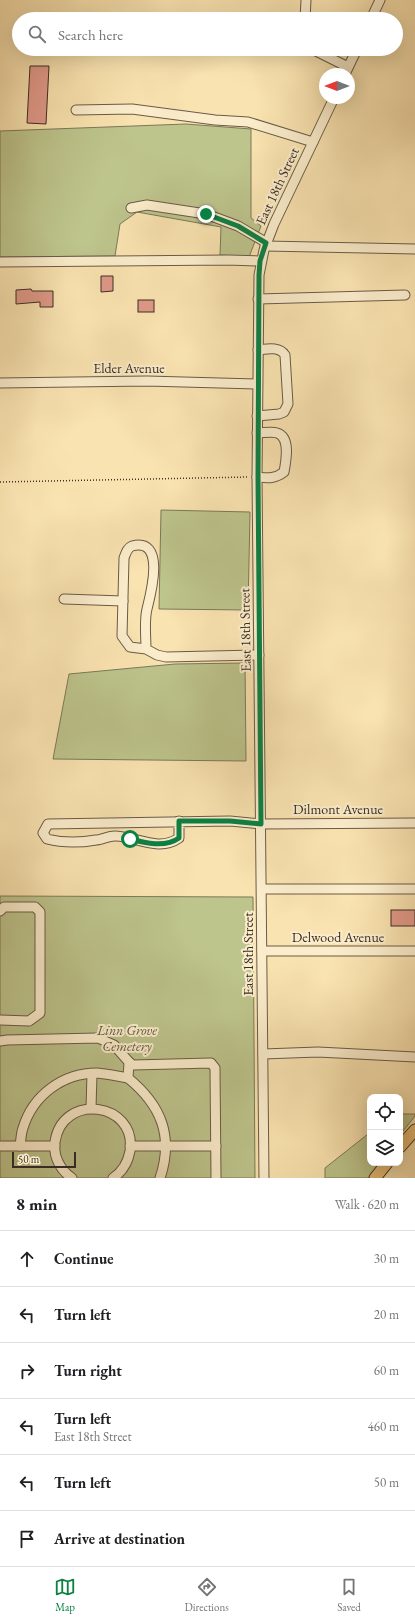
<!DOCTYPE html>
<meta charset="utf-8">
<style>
body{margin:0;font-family:"EB Garamond",serif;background:#f2f2f2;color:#202124}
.controls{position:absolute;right:12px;bottom:12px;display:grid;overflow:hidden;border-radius:8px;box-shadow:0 4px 16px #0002}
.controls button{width:36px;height:36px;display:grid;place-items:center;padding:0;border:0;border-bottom:1px solid #e0e0e0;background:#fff;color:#202124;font:20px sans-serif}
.compass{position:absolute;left:319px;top:68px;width:36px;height:36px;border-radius:50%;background:#fff;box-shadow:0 4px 16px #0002;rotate:270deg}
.scale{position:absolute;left:12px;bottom:10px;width:64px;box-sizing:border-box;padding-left:4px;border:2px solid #3a2e24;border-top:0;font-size:11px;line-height:14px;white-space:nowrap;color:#3a2e24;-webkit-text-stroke:3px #fbedcc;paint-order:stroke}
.stop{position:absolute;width:12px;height:12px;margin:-9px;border:3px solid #0b8043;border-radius:50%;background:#fff}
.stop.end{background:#0b8043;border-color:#fff;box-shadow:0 1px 4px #0008}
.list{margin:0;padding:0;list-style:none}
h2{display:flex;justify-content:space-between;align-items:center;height:52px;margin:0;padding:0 16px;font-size:17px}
h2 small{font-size:13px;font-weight:400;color:#757577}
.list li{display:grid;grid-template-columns:26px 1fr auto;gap:12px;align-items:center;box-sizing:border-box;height:56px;padding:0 16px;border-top:1px solid #e0e0e0}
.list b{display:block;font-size:15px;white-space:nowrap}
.list p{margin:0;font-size:13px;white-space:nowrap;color:#757577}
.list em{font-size:13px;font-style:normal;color:#757577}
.icon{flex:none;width:22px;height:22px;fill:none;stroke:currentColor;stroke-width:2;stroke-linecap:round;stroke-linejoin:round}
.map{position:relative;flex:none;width:415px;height:1178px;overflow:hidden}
.search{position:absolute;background:#fff;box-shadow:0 4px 16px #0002;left:12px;right:12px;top:12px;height:44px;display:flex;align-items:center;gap:10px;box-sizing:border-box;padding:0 14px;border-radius:22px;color:#757577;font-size:15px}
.sheet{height:388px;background:#fff}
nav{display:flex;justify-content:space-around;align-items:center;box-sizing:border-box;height:56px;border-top:1px solid #e0e0e0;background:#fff;font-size:11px;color:#757577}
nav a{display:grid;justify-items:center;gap:2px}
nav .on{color:#0b8043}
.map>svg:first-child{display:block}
.green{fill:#bdc48c;stroke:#7c7958}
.building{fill:#e09989;stroke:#3a2e24}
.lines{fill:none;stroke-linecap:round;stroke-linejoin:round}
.minor-casing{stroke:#6a5b47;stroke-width:11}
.major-casing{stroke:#3a2e24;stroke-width:13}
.path{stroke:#3a2e24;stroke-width:1.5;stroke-dasharray:1 2;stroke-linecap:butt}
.minor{stroke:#fbedcc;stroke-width:9}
.major{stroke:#ecc278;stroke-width:11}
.route{stroke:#0b8043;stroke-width:5}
.labels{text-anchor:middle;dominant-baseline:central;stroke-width:4;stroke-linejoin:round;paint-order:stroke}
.street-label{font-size:14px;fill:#3a2e24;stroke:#fbedcc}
.park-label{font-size:14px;font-style:italic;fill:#5b543e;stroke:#fbedcc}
</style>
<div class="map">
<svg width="415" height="1178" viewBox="0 0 415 1178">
<rect width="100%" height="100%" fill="#f9e3b0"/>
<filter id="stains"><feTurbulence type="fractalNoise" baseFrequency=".005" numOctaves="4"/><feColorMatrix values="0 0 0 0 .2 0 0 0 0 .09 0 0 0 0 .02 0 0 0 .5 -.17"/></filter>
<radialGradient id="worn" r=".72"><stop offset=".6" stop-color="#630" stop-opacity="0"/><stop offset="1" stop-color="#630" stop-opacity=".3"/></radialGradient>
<g class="green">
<polygon points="186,124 251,129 251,218 261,226 249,257 220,255 221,227 137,212 120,224 115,256 0,257 0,131"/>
<polygon points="161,510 250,512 248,610 159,609"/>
<polygon points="245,663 246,761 53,759 69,674 175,664"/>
<polygon points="0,896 253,897 255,1178 0,1178"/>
<polygon points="368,1113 370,1113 370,1163 379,1163 369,1178 325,1178 325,1168 368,1134"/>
<polygon points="400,1114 415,1114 415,1116 400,1135"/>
</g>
<g class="building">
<polygon points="30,66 49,66 46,124 27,123"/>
<polygon points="101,276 113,276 113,291 101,292"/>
<polygon points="31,289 32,291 53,291 53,307 40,307 40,302 16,304 16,290"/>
<rect x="138" y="300" width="16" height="12"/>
<rect x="391" y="910" width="24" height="16"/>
</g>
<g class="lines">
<defs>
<g id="minor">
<polyline points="305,19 306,0"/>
<polyline points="371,19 380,0"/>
<polyline points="312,49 348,67"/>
<polyline points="345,74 357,49"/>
<polyline points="76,110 132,109 215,120 248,122 313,142"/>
<polyline points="131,208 147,205 206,214 238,226 267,243"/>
<polyline points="265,246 415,249"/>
<polyline points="0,262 228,260 260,261"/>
<polyline points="258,299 405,295"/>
<polyline points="0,383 147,381 257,384"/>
<path d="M 257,416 L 279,414 L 284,412 L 288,404 L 285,355 C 279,346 267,349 258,350"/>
<path d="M 257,433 C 263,433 272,431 277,433 C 291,437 286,461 284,472 C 275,479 268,478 257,477"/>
<polyline points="64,599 123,601"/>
<path d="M 146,649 L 130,647 L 122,636 L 124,558 C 126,553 127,548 132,546 C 166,537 151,593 147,609 C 144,621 146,636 146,649 L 157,655 L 166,657 L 259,655"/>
<path d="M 179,821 L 179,838 C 159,852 137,837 116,836 C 110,835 102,840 96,840 C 79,843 63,843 47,839 L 43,833 L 48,824 L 230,821 L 261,824 L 415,823"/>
<polyline points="262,889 415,889"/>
<polyline points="0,911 4,907 35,907 40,912 40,1013 29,1021 0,1020"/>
<polyline points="262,951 415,951"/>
<path d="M 0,1041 L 7,1040 L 98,1038 L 114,1045 L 129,1062 L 128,1078 C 161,1105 174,1136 160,1178"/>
<polyline points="263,1054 318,1052 415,1057"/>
<polyline points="129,1062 133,1065 211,1063 215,1068 216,1178"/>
<polyline points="91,1108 92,1074"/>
<polyline points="0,1146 55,1146"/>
<path d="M 20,1146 C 21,1140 21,1133 23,1128 C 33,1095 63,1073 97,1073 C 108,1074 118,1076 128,1078"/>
<polyline points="130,1146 216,1146"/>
<path d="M 72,1178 C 60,1170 53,1156 55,1142 C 62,1092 137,1102 130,1151 C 128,1162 122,1172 113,1178"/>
<polyline points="264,1178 257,477 259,275 264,250 274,224 334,98"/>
</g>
<g id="major">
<polyline points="400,1147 415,1130"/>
<polyline points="375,1178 387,1163"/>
</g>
</defs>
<use href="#minor" class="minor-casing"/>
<use href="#major" class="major-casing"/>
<polyline class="path" points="0,482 248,477"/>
<use href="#minor" class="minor"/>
<use href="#major" class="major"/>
</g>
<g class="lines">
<path class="route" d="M 130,839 C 145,843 165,848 179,838 L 179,821 L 230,821 L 261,824 L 258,477 L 259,275 L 260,261 L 266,243 L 238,226 L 206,214"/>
</g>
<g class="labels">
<g class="street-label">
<text transform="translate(277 186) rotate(-65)">East 18th Street</text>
<text x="129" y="368">Elder Avenue</text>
<text transform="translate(245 630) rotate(-91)">East 18th Street</text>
<text x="338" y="809">Dilmont Avenue</text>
<text x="338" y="937">Delwood Avenue</text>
<text transform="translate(248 954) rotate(-90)">East 18th Street</text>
</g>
<g class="park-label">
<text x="127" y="1030">Linn Grove<tspan x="127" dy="16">Cemetery</tspan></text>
</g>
</g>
<rect width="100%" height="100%" filter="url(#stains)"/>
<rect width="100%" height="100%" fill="url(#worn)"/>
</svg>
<div class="controls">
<button><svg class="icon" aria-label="locate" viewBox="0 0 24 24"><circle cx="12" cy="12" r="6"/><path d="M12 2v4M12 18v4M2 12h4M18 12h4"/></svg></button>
<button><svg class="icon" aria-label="layers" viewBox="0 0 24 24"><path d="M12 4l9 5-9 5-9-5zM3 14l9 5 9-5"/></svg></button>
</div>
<svg class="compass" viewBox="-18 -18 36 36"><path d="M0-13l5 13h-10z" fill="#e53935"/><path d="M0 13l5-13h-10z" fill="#757577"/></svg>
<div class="scale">50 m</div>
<div class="stop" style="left:130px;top:839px"></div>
<div class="stop end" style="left:206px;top:214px"></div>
<div class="search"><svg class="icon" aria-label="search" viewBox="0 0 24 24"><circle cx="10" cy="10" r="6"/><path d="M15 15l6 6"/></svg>Search here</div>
</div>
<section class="sheet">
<h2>8 min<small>Walk · 620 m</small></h2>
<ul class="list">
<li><svg class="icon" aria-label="ahead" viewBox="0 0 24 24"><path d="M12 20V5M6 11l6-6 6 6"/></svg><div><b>Continue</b></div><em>30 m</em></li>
<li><svg class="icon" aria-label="left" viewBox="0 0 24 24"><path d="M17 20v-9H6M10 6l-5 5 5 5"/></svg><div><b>Turn left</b></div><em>20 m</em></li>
<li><svg class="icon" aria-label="right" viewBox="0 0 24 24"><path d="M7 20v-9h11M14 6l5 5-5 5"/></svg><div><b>Turn right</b></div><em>60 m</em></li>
<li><svg class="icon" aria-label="left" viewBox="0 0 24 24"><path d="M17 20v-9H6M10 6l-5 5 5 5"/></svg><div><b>Turn left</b><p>East 18th Street</p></div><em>460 m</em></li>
<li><svg class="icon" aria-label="left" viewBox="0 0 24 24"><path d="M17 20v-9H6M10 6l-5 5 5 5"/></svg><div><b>Turn left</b></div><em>50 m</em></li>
<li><svg class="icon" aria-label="arrive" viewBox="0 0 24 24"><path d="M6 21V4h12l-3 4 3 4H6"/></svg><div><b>Arrive at destination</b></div></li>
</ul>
</section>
<nav>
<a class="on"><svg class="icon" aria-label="map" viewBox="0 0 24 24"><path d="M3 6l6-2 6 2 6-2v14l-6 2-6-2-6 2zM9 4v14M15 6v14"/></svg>Map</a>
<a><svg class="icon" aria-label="directions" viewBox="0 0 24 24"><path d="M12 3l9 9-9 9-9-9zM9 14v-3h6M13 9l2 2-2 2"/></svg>Directions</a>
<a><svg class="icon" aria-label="saved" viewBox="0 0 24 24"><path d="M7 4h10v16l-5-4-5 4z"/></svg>Saved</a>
</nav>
